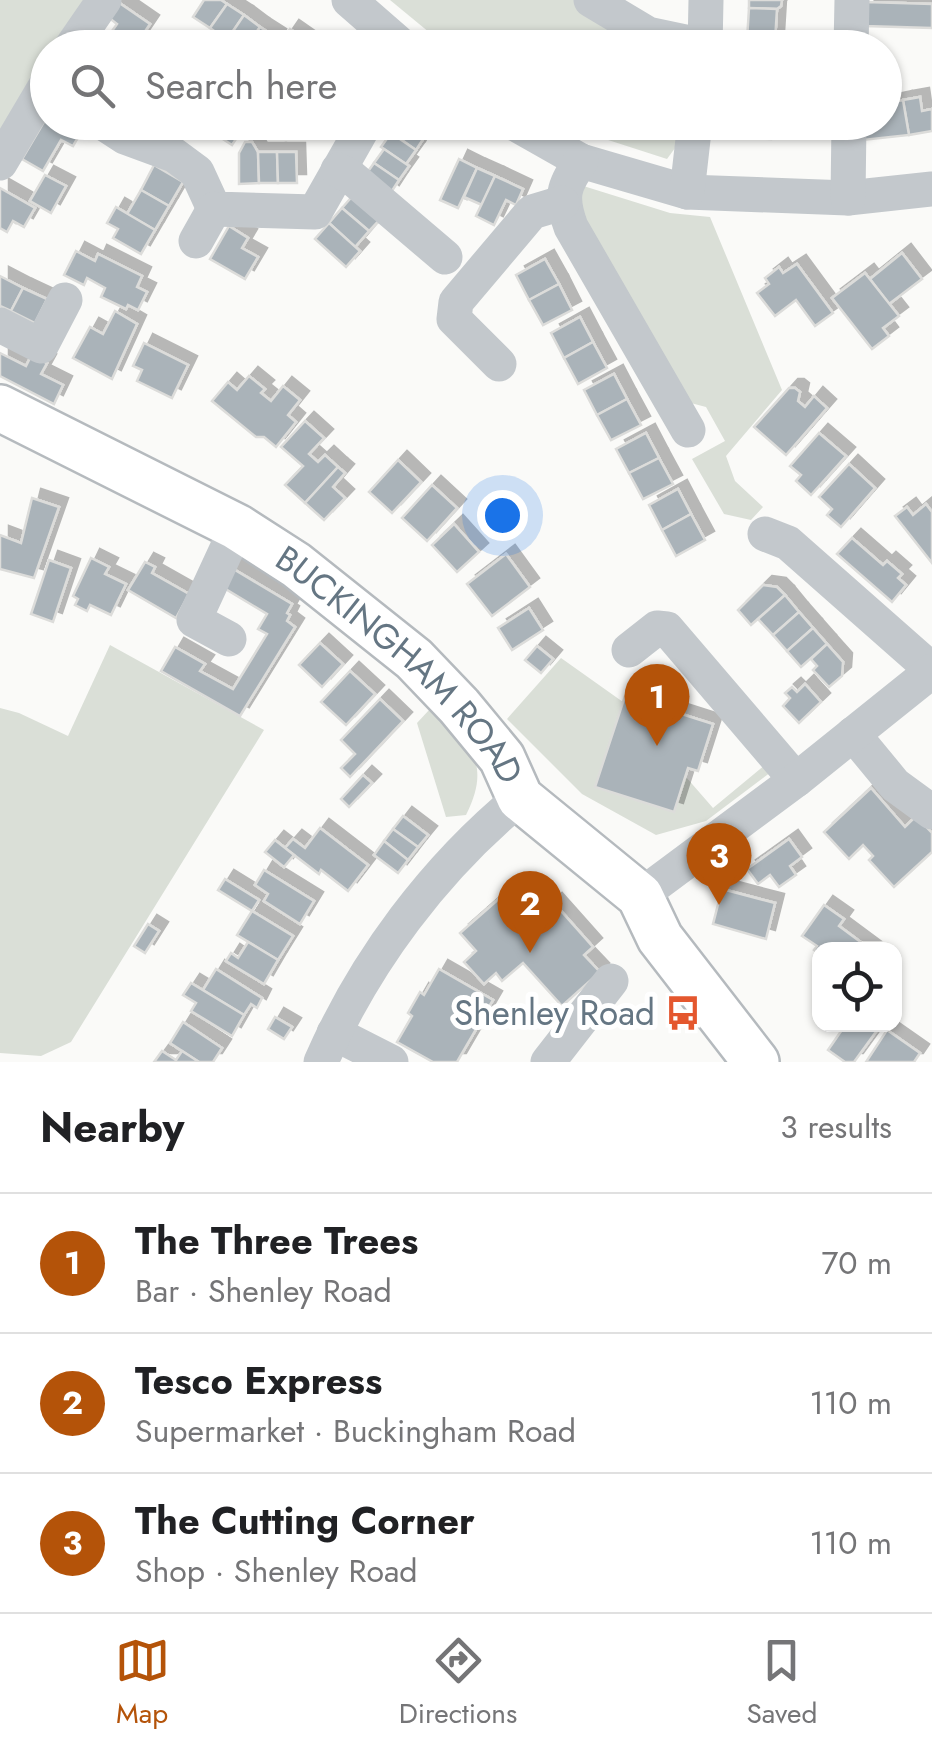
<!DOCTYPE html>
<meta charset="utf-8">
<style>
body{margin:0;font-family:Jost,sans-serif;background:#f6f6f6;color:#202124}
.controls{position:absolute;right:30px;bottom:30px;display:grid;overflow:hidden;border-radius:20px;box-shadow:0 2px 8px #0004}
.controls button{width:90px;height:90px;display:grid;place-items:center;padding:0;border:0;border-bottom:2px solid #e0e0e0;background:#fff;color:#202124;font:50px sans-serif}
.you{position:absolute;left:502px;top:515px;width:35px;height:35px;margin:-25px;border:8px solid #fff;border-radius:50%;background:#1a73e8;box-shadow:0 0 0 15px #1a73e833}
.badge{display:grid;place-items:center;width:65px;height:65px;border-radius:50%;background:#b45309;color:#fff;font-size:32px;font-weight:700}
.pin{position:absolute;translate:-50% -82px;filter:drop-shadow(0 2px 5px #0008)}
.pin::after{content:'';position:absolute;top:52px;width:35px;height:30px;background:inherit;clip-path:polygon(0 0,100% 0,50% 100%)}
.list{margin:0;padding:0;list-style:none}
h2{display:flex;justify-content:space-between;align-items:center;height:130px;margin:0;padding:0 40px;font-size:42px}
h2 small{font-size:32px;font-weight:400;color:#757577}
.list li{display:grid;grid-template-columns:65px 1fr auto;gap:30px;align-items:center;box-sizing:border-box;height:140px;padding:0 40px;border-top:2px solid #e0e0e0}
.list b{display:block;font-size:38px;white-space:nowrap}
.list p{margin:0;font-size:32px;white-space:nowrap;color:#757577}
.list em{font-size:32px;font-style:normal;color:#757577}
.icon{flex:none;width:55px;height:55px;fill:none;stroke:currentColor;stroke-width:2;stroke-linecap:round;stroke-linejoin:round}
.map{position:relative;flex:none;width:932px;height:1062px;overflow:hidden}
.search{position:absolute;background:#fff;box-shadow:0 2px 8px #0004;left:30px;right:30px;top:30px;height:110px;display:flex;align-items:center;gap:25px;box-sizing:border-box;padding:0 35px;border-radius:55px;color:#757577;font-size:38px}
.sheet{height:550px;background:#fff}
nav{display:flex;justify-content:space-around;align-items:center;box-sizing:border-box;height:140px;border-top:2px solid #e0e0e0;background:#fff;font-size:28px;color:#757577}
nav a{display:grid;justify-items:center;gap:5px}
nav .on{color:#b45309}
.map>svg:first-child{display:block}
.green{fill:#dadfd7}
.building{fill:#aab3b9;stroke:#dcdcda;stroke-width:2.5;filter:url(#shadow)}
.lines{fill:none;stroke-linecap:round;stroke-linejoin:round}
.major-casing{stroke:#b5babe;stroke-width:50}
.minor{stroke:#c3c8cc;stroke-width:35}
.major{stroke:#fff;stroke-width:45}
.labels{text-anchor:middle;dominant-baseline:central;stroke-width:10;stroke-linejoin:round;paint-order:stroke}
.street-label{font-size:35px;fill:#657683;stroke:#fff}
.poi-label{font-size:35px;fill:#657683;stroke:#fff;text-anchor:end}
</style>
<div class="map">
<svg width="932" height="1062" viewBox="0 0 932 1062">
<defs>
<filter id="shadow"><feDropShadow dx="9" dy="-9" stdDeviation="0" flood-color="#0004"/></filter>
</defs>
<rect width="100%" height="100%" fill="#fafaf8"/>
<g class="green">
<polygon points="0,0 94,0 61,47 48,48 47,67 0,145"/>
<polygon points="390,0 576,0 665,47 447,47"/>
<polygon points="570,123 681,123 678,144 667,159 605,139"/>
<polygon points="577,184 670,213 710,217 782,390 726,456 735,481 763,507 751,520 724,514 692,459 725,441 706,407 683,401 571,206"/>
<polygon points="110,645 264,730 71,1042 41,1056 0,1053 0,708 19,713 68,736"/>
<polygon points="561,658 623,702 596,788 673,812 686,777 713,808 765,765 771,772 706,821 656,835 582,794 507,719"/>
<path d="M 430,709 L 443,711 C 473,749 490,767 466,815 L 446,817 L 417,723 Z"/>
</g>
<g class="building">
<polygon points="204,0 221,0 227,4 210,28 193,17"/>
<polygon points="749,0 782,0 781,6 777,9 749,8"/>
<polygon points="118,2 150,24 134,48 115,48 105,41 117,24 108,17"/>
<polygon points="866,2 932,4 932,28 865,26"/>
<polygon points="227,4 244,15 227,40 210,28"/>
<polygon points="749,8 777,9 775,41 747,40"/>
<polygon points="244,15 260,27 246,48 237,48 227,40"/>
<polygon points="260,27 277,38 271,48 246,48"/>
<polygon points="290,29 313,45 311,48 277,48"/>
<polygon points="920,97 922,111 932,109 932,131 909,135 903,100"/>
<polygon points="903,100 909,135 863,140 859,122 884,122 884,104"/>
<polygon points="48,115 48,122 72,122 83,129 73,146 61,140 43,171 22,159"/>
<polygon points="197,122 236,122 244,127 232,145"/>
<polygon points="393,122 412,122 427,133 416,150 388,130"/>
<polygon points="744,122 772,122 771,139 743,138"/>
<polygon points="391,133 416,150 406,164 381,147"/>
<polygon points="245,142 252,142 258,152 259,183 239,184 239,153"/>
<polygon points="384,149 409,166 399,180 374,163"/>
<polygon points="258,152 277,152 278,183 259,183"/>
<polygon points="277,152 296,152 297,183 278,183"/>
<polygon points="459,159 477,168 458,208 440,200"/>
<polygon points="374,163 399,180 390,194 364,177"/>
<polygon points="154,165 183,182 169,206 141,190"/>
<polygon points="477,168 495,176 482,205 464,197"/>
<polygon points="45,175 66,186 51,213 30,201"/>
<polygon points="495,176 523,189 516,205 506,200 494,225 476,216"/>
<polygon points="0,188 35,208 24,227 13,221 7,232 0,228"/>
<polygon points="141,190 169,206 155,230 127,214"/>
<polygon points="356,192 383,216 369,231 342,208"/>
<polygon points="116,207 155,230 141,254 113,238 118,229 107,223"/>
<polygon points="342,208 369,231 355,247 329,223"/>
<polygon points="329,223 360,251 346,267 315,239"/>
<polygon points="229,226 248,238 242,248 258,257 245,279 210,259"/>
<polygon points="76,251 95,261 98,254 142,276 137,287 147,292 138,310 128,305 126,309 101,297 105,288 87,278 84,285 64,275"/>
<polygon points="902,253 922,279 889,304 870,279"/>
<polygon points="545,259 559,284 529,300 516,275"/>
<polygon points="797,264 833,313 815,326 796,300 775,316 757,293 769,284 765,278 779,267 783,273"/>
<polygon points="865,273 899,316 883,328 889,336 872,349 832,298"/>
<polygon points="0,276 23,288 11,311 0,306"/>
<polygon points="559,284 572,310 543,325 529,300"/>
<polygon points="23,288 47,299 35,323 11,311"/>
<polygon points="115,311 137,324 112,379 73,358 90,327 103,334"/>
<polygon points="580,317 593,342 564,358 551,333"/>
<polygon points="593,342 607,368 578,384 564,358"/>
<polygon points="144,343 188,365 172,398 137,381 142,370 133,366"/>
<polygon points="0,353 26,366 31,356 47,363 41,374 63,385 54,404 0,376"/>
<polygon points="614,374 627,399 597,415 584,390"/>
<polygon points="249,376 265,389 261,393 271,401 283,386 300,400 288,415 296,422 276,447 264,437 256,437 212,401 228,382 237,390"/>
<polygon points="789,388 795,388 800,392 798,401 805,407 814,396 827,408 786,455 754,427"/>
<polygon points="627,399 641,425 611,440 597,415"/>
<polygon points="305,421 324,438 309,454 318,462 325,455 338,467 305,503 285,485 303,466 281,447"/>
<polygon points="646,433 659,458 629,473 616,449"/>
<polygon points="819,433 846,456 811,495 796,481 801,475 790,466"/>
<polygon points="659,458 673,484 643,499 629,473"/>
<polygon points="398,460 421,482 392,513 369,492"/>
<polygon points="849,464 875,488 841,527 827,515 832,509 819,497"/>
<polygon points="338,467 345,473 333,487 345,498 324,520 305,503"/>
<polygon points="432,485 457,508 427,541 402,518"/>
<polygon points="678,489 691,514 662,530 649,505"/>
<polygon points="32,498 59,507 34,578 0,569 0,535 21,543"/>
<polygon points="926,504 932,512 932,563 895,516 907,507 913,515"/>
<polygon points="691,514 705,540 676,556 662,530"/>
<polygon points="454,524 479,552 457,572 432,545"/>
<polygon points="852,538 883,565 887,561 902,574 898,578 906,585 892,602 837,554"/>
<polygon points="506,554 530,587 492,616 467,584"/>
<polygon points="91,558 109,567 105,574 126,584 111,615 90,605 87,611 75,605 78,599 73,596"/>
<polygon points="49,560 71,568 53,622 31,614"/>
<polygon points="145,562 155,567 152,573 189,594 176,618 128,590"/>
<polygon points="230,567 292,604 287,613 290,615 287,621 295,627 240,716 161,671 175,647 205,664 200,671 233,689 267,634 258,629 267,614 219,585"/>
<polygon points="763,585 777,587 785,595 751,625 738,610"/>
<polygon points="785,595 799,612 773,635 758,619"/>
<polygon points="529,608 543,630 512,650 498,628"/>
<polygon points="799,612 813,628 787,651 773,635"/>
<polygon points="813,628 827,644 801,667 787,651"/>
<polygon points="320,643 343,664 322,687 299,665"/>
<polygon points="827,644 843,662 842,676 829,687 813,670 817,666 811,659"/>
<polygon points="537,646 553,659 541,673 525,660"/>
<polygon points="350,671 375,694 346,725 321,702"/>
<polygon points="805,684 821,702 799,723 783,706 790,698 785,693 792,687 797,692"/>
<polygon points="625,696 713,724 698,771 688,768 674,812 595,787"/>
<polygon points="380,699 403,721 350,777 341,768 355,754 341,740"/>
<polygon points="363,775 372,783 349,807 341,799"/>
<polygon points="871,788 905,827 916,816 932,833 932,852 894,887 869,860 873,856 863,845 849,859 824,832"/>
<polygon points="403,816 428,835 418,847 393,829"/>
<polygon points="320,828 368,865 348,891 321,870 319,874 285,848 293,839 305,848"/>
<polygon points="393,829 418,847 408,860 384,841"/>
<polygon points="789,839 802,857 790,866 796,875 779,887 770,875 758,884 747,869"/>
<polygon points="275,840 294,855 284,867 265,852"/>
<polygon points="384,841 408,860 398,873 374,855"/>
<polygon points="264,870 314,901 300,924 264,901 268,894 255,885"/>
<polygon points="225,879 259,900 252,911 218,890"/>
<polygon points="722,889 775,903 766,939 713,924"/>
<polygon points="501,897 509,907 517,900 537,901 545,909 553,902 593,947 584,955 600,972 562,1006 523,963 502,981 496,973 484,984 464,962 476,951 460,933"/>
<polygon points="824,905 844,919 839,926 870,949 820,949 820,954 814,950 817,946 802,936"/>
<polygon points="252,911 293,936 278,960 237,935"/>
<polygon points="148,924 159,931 145,953 134,946"/>
<polygon points="248,942 278,960 264,984 226,961 231,953 238,958"/>
<polygon points="216,969 262,998 257,1008 251,1004 244,1015 203,990"/>
<polygon points="439,969 493,1000 457,1062 433,1062 397,1042 412,1016 408,1013 420,992 424,995"/>
<polygon points="191,983 244,1015 232,1036 191,1011 196,1003 183,995"/>
<polygon points="275,1017 292,1027 284,1039 268,1029"/>
<polygon points="183,1022 222,1048 213,1062 199,1062 170,1043"/>
<polygon points="846,1024 872,1024 878,1029 854,1062 845,1062 828,1050"/>
<polygon points="887,1030 920,1053 914,1062 866,1062"/>
<polygon points="162,1051 176,1060 182,1051 199,1062 154,1062"/>
</g>
<g class="lines">
<defs>
<g id="major">
<path id="s1" d="M 0,408 L 237,527 L 296,565 L 414,659 L 459,706 L 502,758 L 520,798 L 640,896 L 660,938 L 756,1062"/>
</g>
</defs>
<use href="#major" class="major-casing"/>
<g class="minor">
<polyline points="349,0 404,48"/>
<polyline points="591,0 648,34 705,46"/>
<polyline points="71,48 104,0"/>
<polyline points="705,48 706,0"/>
<polyline points="851,48 852,0"/>
<polyline points="102,122 125,137 174,155 197,172 214,209 315,212 366,122"/>
<polyline points="512,122 581,161 687,192 848,198 932,189"/>
<path d="M 581,161 C 563,186 560,197 571,227 L 688,430"/>
<polyline points="0,163 48,82"/>
<polyline points="338,170 351,177 445,257"/>
<polyline points="687,192 695,122"/>
<polyline points="848,198 849,122"/>
<polyline points="196,241 214,209"/>
<polyline points="0,325 41,346 65,300"/>
<polyline points="499,364 454,319 456,302 532,212 562,203"/>
<polyline points="765,534 788,543 932,670"/>
<polyline points="229,639 194,620 237,527"/>
<polyline points="629,650 657,628 667,629 796,780"/>
<polyline points="853,734 895,785 932,812"/>
<polyline points="640,896 796,780 932,671"/>
<polyline points="334,1033 391,1062"/>
<path d="M 321,1062 C 365,961 435,868 520,798"/>
<polyline points="548,1062 611,981"/>
</g>
<use href="#major" class="major"/>
</g>
<defs>
<symbol id="bus-bare" viewBox="-9 -9 18 18"><path d="M-5-6H5V4H4V6H2V4H-2V6H-4V4H-5ZM-3.5-4V0h7V-4ZM-3.5 1.2v1.5H-2V1.2ZM2 1.2v1.5H3.5V1.2Z" fill="#e4572e" stroke="#fff" stroke-width="2.5" paint-order="stroke"/></symbol>
</defs>
<g fill-rule="evenodd">
<use href="#bus-bare" x="658" y="988" width="50" height="50"/>
</g>
<g class="labels">
<g class="street-label">
<text stroke="none"><textPath href="#s1" startOffset="480">BUCKINGHAM ROAD</textPath></text>
</g>
<g class="poi-label">
<text x="655" y="1013">Shenley Road</text>
</g>
</g>
</svg>
<div class="controls">
<button><svg class="icon" aria-label="locate" viewBox="0 0 24 24"><circle cx="12" cy="12" r="6"/><path d="M12 2v4M12 18v4M2 12h4M18 12h4"/></svg></button>
</div>
<div class="you"></div>
<div class="pin badge" style="left:657px;top:746px">1</div>
<div class="pin badge" style="left:530px;top:953px">2</div>
<div class="pin badge" style="left:719px;top:905px">3</div>
<div class="search"><svg class="icon" aria-label="search" viewBox="0 0 24 24"><circle cx="10" cy="10" r="6"/><path d="M15 15l6 6"/></svg>Search here</div>
</div>
<section class="sheet">
<h2>Nearby<small>3 results</small></h2>
<ul class="list">
<li><span class="badge">1</span><div><b>The Three Trees</b><p>Bar · Shenley Road</p></div><em>70 m</em></li>
<li><span class="badge">2</span><div><b>Tesco Express</b><p>Supermarket · Buckingham Road</p></div><em>110 m</em></li>
<li><span class="badge">3</span><div><b>The Cutting Corner</b><p>Shop · Shenley Road</p></div><em>110 m</em></li>
</ul>
</section>
<nav>
<a class="on"><svg class="icon" aria-label="map" viewBox="0 0 24 24"><path d="M3 6l6-2 6 2 6-2v14l-6 2-6-2-6 2zM9 4v14M15 6v14"/></svg>Map</a>
<a><svg class="icon" aria-label="directions" viewBox="0 0 24 24"><path d="M12 3l9 9-9 9-9-9zM9 14v-3h6M13 9l2 2-2 2"/></svg>Directions</a>
<a><svg class="icon" aria-label="saved" viewBox="0 0 24 24"><path d="M7 4h10v16l-5-4-5 4z"/></svg>Saved</a>
</nav>
